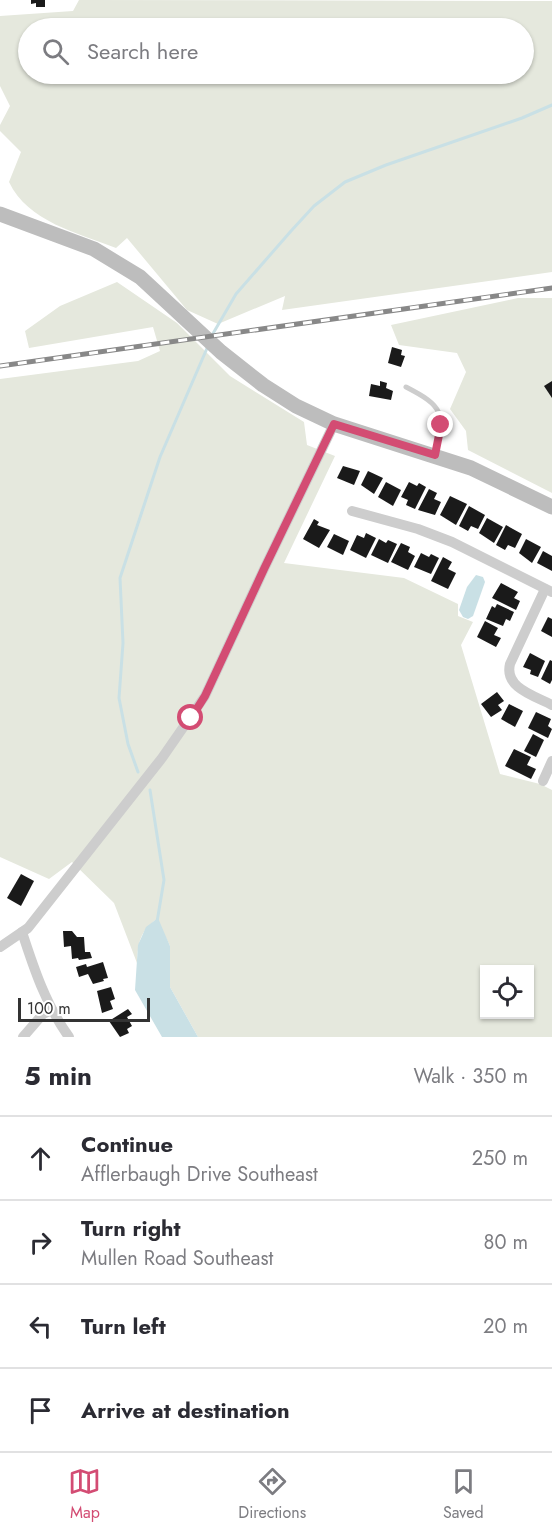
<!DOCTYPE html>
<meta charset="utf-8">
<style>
body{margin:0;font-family:Jost,sans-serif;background:#f7f7f7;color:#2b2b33}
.controls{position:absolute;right:18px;bottom:18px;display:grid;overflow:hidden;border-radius:0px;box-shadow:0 2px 4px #0004}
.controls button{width:54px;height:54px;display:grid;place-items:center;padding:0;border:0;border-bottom:2px solid #e1e1e2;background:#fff;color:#2b2b33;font:30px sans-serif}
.scale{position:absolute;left:18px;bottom:15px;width:132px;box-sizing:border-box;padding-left:6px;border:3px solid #333;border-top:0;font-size:16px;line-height:21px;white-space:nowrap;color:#333;-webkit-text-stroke:4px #fff;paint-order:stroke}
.stop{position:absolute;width:18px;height:18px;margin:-14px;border:4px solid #d34c73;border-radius:50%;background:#fff}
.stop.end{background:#d34c73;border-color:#fff;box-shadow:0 2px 6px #0008}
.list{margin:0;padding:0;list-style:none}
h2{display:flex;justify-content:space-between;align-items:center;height:78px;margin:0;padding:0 24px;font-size:26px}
h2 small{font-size:20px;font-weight:400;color:#7c7c81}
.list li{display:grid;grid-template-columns:39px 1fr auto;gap:18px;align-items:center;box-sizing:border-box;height:84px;padding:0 24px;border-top:2px solid #e1e1e2}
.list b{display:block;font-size:22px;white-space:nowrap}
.list p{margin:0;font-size:20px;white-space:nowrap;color:#7c7c81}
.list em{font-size:20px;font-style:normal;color:#7c7c81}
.icon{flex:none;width:33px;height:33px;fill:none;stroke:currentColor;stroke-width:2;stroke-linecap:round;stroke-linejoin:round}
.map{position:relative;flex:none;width:552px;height:1037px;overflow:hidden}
.search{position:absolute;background:#fff;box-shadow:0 2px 4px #0004;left:18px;right:18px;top:18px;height:66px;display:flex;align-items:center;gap:15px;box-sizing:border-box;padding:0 21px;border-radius:33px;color:#7c7c81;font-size:22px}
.sheet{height:414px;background:#fff}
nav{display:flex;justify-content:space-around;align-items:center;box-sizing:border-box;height:84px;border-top:2px solid #e1e1e2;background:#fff;font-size:16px;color:#7c7c81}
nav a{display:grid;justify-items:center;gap:3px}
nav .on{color:#d34c73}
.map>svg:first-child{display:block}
.green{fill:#e5e8dd;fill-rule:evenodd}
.water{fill:#c9e0e5}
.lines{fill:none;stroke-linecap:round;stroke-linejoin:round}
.stream{stroke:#c9e0e5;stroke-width:3}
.building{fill:#1a1a1a}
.lane{stroke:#cdcdcd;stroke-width:5}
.street{stroke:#cdcdcd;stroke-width:10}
.secondary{stroke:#bdbdbd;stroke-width:15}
.rail-casing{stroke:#888;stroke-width:5}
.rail{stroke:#fff;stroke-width:3;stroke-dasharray:9;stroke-linecap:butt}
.route{stroke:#d34c73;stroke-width:8}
</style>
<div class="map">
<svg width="552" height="1037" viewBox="0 0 552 1037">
<rect width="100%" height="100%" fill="#fff"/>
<g class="green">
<path d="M 79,0 L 552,1 L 552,272 L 282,310 L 285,296 L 218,324 L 187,310 L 127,238 L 116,248 C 78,233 28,222 9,182 L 21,152 L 0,131 L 0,125 L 10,106 L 0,86 L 0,16 L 73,11 ZM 28,28 L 524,28 L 524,74 L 28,74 Z"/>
<path d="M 117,282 L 177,323 L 230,376 L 304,422 L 307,445 L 335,456 L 284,563 L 404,578 L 458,604 L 458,616 L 473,622 L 461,645 L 500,774 L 540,784 L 552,790 L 552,1037 L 198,1037 L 170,987 L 170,946 L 157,919 C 140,931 138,942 137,963 L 114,903 L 72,862 L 49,879 L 0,857 L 0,379 L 138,361 L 160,351 L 153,327 L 29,348 L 25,331 L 60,306 ZM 484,970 L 530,970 L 530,1014 L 484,1014 Z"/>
<polygon points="518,298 552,298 552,493 468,450 466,431 450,409 466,372 457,353 399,345 391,325"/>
</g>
<g class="water">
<polygon points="476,575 483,577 485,582 473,616 468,619 463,617 459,610 467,587"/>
<polygon points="158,918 170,946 170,987 198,1037 162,1037 135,990 138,945 146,927"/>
</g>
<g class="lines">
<g class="stream">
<polyline points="211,337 236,294 291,231 314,206 345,182 386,165 522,118 552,105"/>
<polyline points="138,772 128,744 119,698 123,643 120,578 160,457 208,346"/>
<polyline points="150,790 164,880 157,922"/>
</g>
</g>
<g class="building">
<polygon points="31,0 45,0 45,7 36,7 36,3 31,4"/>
<polygon points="392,347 402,350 401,355 405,356 401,367 388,363"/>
<polygon points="380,381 387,383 386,388 393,391 391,400 369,396 371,384 380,386"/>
<polygon points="552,381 552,398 544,386"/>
<polygon points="343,466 360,471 354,485 337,478"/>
<polygon points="368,471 383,478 374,494 361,485"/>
<polygon points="386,482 401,490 393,506 378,497"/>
<polygon points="409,482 417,486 419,483 426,487 415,509 406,505 408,500 401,497"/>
<polygon points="429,489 437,493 434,499 441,502 435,515 418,510"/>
<polygon points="450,496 467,504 456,525 440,515"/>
<polygon points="469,506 485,515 478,529 471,526 468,531 459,526"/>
<polygon points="487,518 503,527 494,543 479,533"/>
<polygon points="314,519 319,522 317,525 330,530 319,548 303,539"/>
<polygon points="506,525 522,534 515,548 508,545 505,550 496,545"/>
<polygon points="366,533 376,538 366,558 350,550 357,535 364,538"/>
<polygon points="334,534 349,541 343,555 327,547"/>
<polygon points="379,539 386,543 388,540 397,544 388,563 371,555"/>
<polygon points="526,539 541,547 532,563 519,553"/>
<polygon points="401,543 410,547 408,552 415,556 408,570 391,562"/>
<polygon points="543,551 552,556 552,571 537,563"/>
<polygon points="421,553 429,557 431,554 439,558 431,574 414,567"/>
<polygon points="443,557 452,562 448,569 456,573 448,589 431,581"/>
<polygon points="501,583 518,592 514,598 520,601 516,610 492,598"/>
<polygon points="497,604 514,612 510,621 506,619 503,626 486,619 492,606 495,608"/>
<polygon points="548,617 552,619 552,637 541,631"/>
<polygon points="485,621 498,628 494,635 501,638 496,647 477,637"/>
<polygon points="530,653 545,661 538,677 530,674 531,670 523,667"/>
<polygon points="550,660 552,661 552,680 550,684 541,679"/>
<polygon points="497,692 504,701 498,705 502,710 491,717 481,704"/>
<polygon points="509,704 523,711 515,727 501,719"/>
<polygon points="536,712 551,719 548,726 552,729 548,738 528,728"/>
<polygon points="533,734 544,740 536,757 524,751"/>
<polygon points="514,749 531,757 527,765 536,769 531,779 505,766"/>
<polygon points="21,874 34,881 21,906 7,898"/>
<polygon points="63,931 72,931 77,937 84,937 85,952 90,952 92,958 79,960 78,958 72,959 71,946 64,947"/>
<polygon points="103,962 108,978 103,979 104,981 93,984 88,974 79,977 76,967 86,964 87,967"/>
<polygon points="111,987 115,999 110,1001 113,1009 102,1013 97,991"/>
<polygon points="128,1009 132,1014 127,1017 132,1026 127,1029 129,1033 120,1037 109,1021"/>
</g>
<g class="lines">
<path class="lane" d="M 406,387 C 443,406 446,413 435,454"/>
<g class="street">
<polyline points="352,511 418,529 452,542 552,592"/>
<path d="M 545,589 L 510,664 C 504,688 535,696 552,705"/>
<polyline points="543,781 552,761"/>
<path d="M 22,932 C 34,969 46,1005 69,1037"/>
<polyline points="0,947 28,928 162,758 205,696 264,569 334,424"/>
<polyline points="23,1037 43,1014 52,1010"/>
</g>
<polyline class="secondary" points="0,214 94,249 140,277 221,352 263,385 296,406 334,424 471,468 552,507"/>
<defs>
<polyline id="rail" points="0,366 552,288"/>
</defs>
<use href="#rail" class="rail-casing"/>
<use href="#rail" class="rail"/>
</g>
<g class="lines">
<polyline class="route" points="191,718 205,696 264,569 334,424 435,455 441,425"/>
</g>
</svg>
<div class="controls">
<button><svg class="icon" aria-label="locate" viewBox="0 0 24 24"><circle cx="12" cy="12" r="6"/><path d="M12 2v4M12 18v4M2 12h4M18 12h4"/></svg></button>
</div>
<div class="scale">100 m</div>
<div class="stop" style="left:191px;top:718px"></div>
<div class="stop end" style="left:441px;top:425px"></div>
<div class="search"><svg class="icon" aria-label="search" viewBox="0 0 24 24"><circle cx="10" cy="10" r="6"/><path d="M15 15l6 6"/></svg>Search here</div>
</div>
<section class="sheet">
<h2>5 min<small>Walk · 350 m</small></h2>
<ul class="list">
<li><svg class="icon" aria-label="ahead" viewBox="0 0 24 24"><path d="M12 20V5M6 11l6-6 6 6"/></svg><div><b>Continue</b><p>Afflerbaugh Drive Southeast</p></div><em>250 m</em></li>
<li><svg class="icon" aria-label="right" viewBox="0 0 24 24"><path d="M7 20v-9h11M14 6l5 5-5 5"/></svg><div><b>Turn right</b><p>Mullen Road Southeast</p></div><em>80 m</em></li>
<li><svg class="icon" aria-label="left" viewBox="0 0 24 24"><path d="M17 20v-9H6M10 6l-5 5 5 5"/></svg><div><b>Turn left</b></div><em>20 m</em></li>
<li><svg class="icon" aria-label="arrive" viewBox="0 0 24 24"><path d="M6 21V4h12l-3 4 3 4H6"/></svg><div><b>Arrive at destination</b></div></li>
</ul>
</section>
<nav>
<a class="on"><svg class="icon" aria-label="map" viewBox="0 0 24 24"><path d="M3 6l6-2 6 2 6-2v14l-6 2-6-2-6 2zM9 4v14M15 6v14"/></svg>Map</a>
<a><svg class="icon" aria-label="directions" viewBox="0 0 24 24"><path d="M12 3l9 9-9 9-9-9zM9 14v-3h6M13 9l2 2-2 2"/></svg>Directions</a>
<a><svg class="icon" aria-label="saved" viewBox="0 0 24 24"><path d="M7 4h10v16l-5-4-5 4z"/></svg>Saved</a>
</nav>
